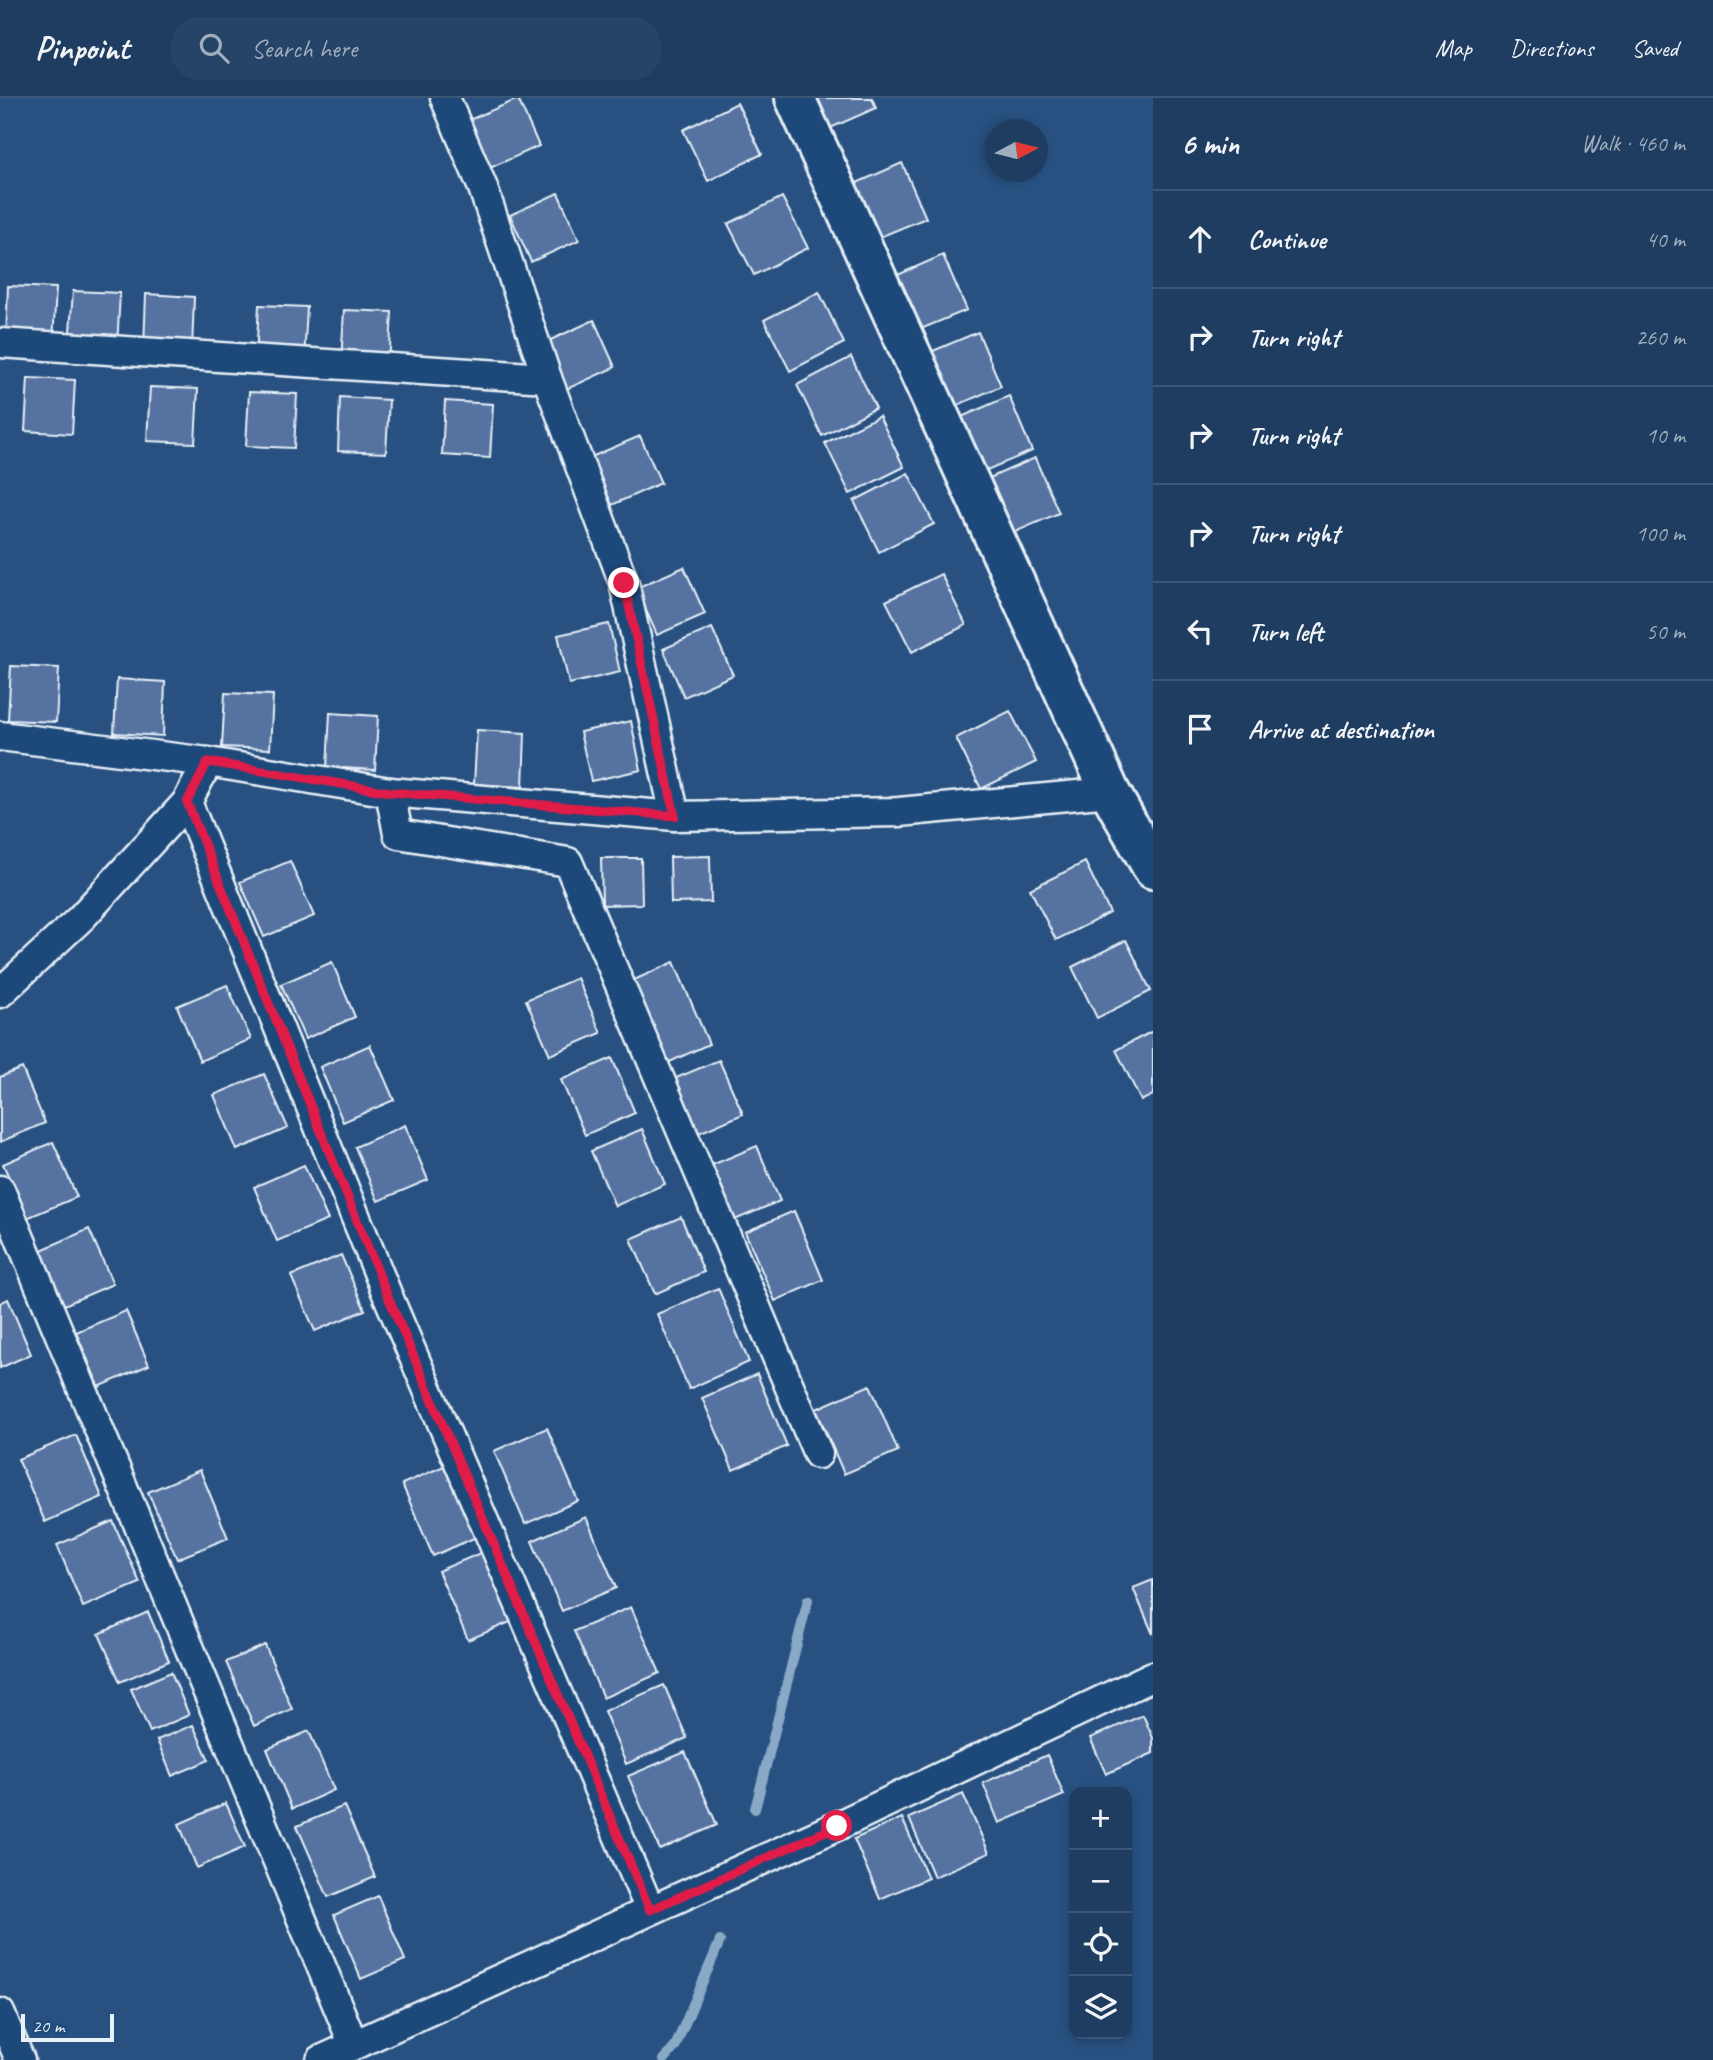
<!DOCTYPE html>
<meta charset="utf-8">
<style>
body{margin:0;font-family:Caveat,sans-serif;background:#264467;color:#f1f3f6}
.controls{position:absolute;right:21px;bottom:21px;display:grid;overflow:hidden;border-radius:14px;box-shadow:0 4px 10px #0003}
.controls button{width:63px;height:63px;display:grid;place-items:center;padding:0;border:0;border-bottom:2px solid #3c5676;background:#1e3d61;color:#f1f3f6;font:35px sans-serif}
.compass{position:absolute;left:985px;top:21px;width:63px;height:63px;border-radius:50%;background:#1e3d61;box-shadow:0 4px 10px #0003;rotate:83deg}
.scale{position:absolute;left:21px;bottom:18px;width:93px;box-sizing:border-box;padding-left:7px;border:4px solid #e8f1f8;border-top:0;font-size:19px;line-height:24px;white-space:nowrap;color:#e8f1f8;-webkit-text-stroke:5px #1f4a7a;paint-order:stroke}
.stop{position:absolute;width:21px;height:21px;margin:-16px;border:5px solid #e11d48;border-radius:50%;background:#fff}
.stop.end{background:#e11d48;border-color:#fff;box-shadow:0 2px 7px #0008}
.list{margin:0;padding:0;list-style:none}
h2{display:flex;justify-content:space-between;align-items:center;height:91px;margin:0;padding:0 28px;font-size:30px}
h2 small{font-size:23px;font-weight:400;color:#a1aebd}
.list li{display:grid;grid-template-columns:46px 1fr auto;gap:21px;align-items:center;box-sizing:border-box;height:98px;padding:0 28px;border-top:2px solid #3c5676}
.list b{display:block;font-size:26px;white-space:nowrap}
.list em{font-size:23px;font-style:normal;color:#a1aebd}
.icon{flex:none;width:38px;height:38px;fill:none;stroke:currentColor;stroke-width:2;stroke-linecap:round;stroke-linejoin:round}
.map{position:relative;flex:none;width:1153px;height:1962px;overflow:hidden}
header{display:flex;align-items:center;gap:42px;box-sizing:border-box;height:98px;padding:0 35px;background:#1e3d61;border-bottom:2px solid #3c5676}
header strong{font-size:33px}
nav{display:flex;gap:38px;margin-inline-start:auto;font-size:24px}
.search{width:490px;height:63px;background:#264467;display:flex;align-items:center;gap:18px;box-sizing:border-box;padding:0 24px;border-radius:28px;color:#a1aebd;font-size:26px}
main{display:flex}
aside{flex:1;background:#1e3d61}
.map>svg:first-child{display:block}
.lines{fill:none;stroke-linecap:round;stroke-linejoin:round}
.stream{stroke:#88aac7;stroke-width:10}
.building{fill:#5472a1;stroke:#e8f1f8;stroke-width:2}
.street-casing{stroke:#e8f1f8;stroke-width:33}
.secondary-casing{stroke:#e8f1f8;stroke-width:44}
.street{stroke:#1f4a7a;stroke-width:28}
.secondary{stroke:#1f4a7a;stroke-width:38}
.route{stroke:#e11d48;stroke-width:9}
</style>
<header>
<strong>Pinpoint</strong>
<div class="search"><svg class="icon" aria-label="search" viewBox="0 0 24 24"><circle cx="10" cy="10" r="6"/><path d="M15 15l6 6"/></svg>Search here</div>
<nav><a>Map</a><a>Directions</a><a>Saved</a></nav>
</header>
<main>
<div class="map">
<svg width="1153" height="1962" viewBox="0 0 1153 1962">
<rect width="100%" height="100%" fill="#285181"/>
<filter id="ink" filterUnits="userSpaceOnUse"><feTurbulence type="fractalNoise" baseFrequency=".0143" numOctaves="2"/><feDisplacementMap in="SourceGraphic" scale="14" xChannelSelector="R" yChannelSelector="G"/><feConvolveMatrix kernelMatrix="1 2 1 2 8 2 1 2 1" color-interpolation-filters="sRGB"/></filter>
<g filter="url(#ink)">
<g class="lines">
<g class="stream">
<polyline points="755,1711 808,1502"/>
<polyline points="664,1962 675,1949 720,1843"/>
</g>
</g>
<g class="building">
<polygon points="812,0 872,0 876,10 826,32"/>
<polygon points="518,1 539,48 490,70 469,22"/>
<polygon points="737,5 762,56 708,83 683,32"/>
<polygon points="902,65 926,120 875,141 852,87"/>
<polygon points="558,95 579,142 531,164 510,117"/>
<polygon points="782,99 808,150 754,177 728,126"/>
<polygon points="943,157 967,212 916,233 893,179"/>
<polygon points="8,188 56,190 53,244 6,242"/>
<polygon points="73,193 120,195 117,249 69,247"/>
<polygon points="819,194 844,245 790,273 764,222"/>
<polygon points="146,196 194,199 192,253 144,250"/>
<polygon points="259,207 307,209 304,263 256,260"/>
<polygon points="344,212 392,214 389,268 341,266"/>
<polygon points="594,222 615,269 567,291 546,244"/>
<polygon points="978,234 1001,288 951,310 928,255"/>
<polygon points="851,259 876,310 822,338 797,287"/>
<polygon points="28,280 75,282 72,336 25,333"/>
<polygon points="150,289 198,291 195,345 147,343"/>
<polygon points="249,294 297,296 294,350 246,348"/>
<polygon points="1009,298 1032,353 982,374 959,320"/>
<polygon points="340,299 389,302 386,355 338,353"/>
<polygon points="445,303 493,306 490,360 442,357"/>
<polygon points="879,318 904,369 850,396 825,345"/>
<polygon points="640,338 661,385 612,407 591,359"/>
<polygon points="1035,360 1059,415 1008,437 985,382"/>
<polygon points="908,375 934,426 879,454 854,403"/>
<polygon points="684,469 705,516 657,537 636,490"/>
<polygon points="941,476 966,527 912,554 886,503"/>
<polygon points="609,526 620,574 569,586 558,537"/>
<polygon points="712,530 733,577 684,599 663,551"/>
<polygon points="11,568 59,570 56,624 8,622"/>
<polygon points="117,581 165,584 163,638 114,635"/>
<polygon points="225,595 273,597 270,651 222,649"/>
<polygon points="1010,613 1036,664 981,691 956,640"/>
<polygon points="330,615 378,618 375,672 327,669"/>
<polygon points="631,623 641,672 591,683 580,634"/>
<polygon points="477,632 525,635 523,689 474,686"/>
<polygon points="710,758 711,804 671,805 670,759"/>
<polygon points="601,760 641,760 642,806 602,807"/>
<polygon points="290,763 314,818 264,839 240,784"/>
<polygon points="1085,764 1110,815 1056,842 1030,791"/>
<polygon points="1126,842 1151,893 1097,920 1072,869"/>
<polygon points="332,864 355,919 305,941 281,886"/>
<polygon points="674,864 709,946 661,968 625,886"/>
<polygon points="577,880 601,935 550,957 526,902"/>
<polygon points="227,887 251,941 200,963 177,908"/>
<polygon points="1153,933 1153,997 1141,1003 1116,952"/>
<polygon points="370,947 394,1002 343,1024 320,969"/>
<polygon points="612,960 635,1015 585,1037 561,982"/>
<polygon points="719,962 743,1016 692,1038 669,983"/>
<polygon points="22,970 45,1025 0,1044 0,979"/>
<polygon points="264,976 288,1030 237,1052 214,997"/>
<polygon points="405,1027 428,1082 378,1103 355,1049"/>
<polygon points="642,1031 665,1086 615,1108 591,1053"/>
<polygon points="53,1044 77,1099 27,1120 3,1066"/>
<polygon points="757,1048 780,1103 730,1124 707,1069"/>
<polygon points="304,1067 328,1122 277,1143 254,1089"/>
<polygon points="794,1113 823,1182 775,1203 745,1134"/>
<polygon points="681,1119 704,1174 655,1196 631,1141"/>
<polygon points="89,1131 113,1186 62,1208 39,1153"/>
<polygon points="341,1157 365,1212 315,1233 291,1178"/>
<polygon points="718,1190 749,1264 689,1291 657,1216"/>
<polygon points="8,1201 31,1256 0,1270 0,1205"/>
<polygon points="126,1213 149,1267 99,1289 76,1234"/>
<polygon points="757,1276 787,1348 733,1372 702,1300"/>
<polygon points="870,1287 898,1353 844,1376 816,1311"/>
<polygon points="547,1330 578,1403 525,1426 494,1353"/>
<polygon points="76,1337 102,1399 45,1424 18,1361"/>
<polygon points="451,1365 481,1437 433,1458 402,1386"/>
<polygon points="200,1372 228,1440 177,1461 148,1394"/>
<polygon points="586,1419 616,1490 562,1513 532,1443"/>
<polygon points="113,1423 140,1485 83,1509 57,1447"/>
<polygon points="485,1453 515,1522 468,1542 438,1473"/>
<polygon points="1153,1482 1153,1536 1133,1490"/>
<polygon points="631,1509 660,1575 603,1600 574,1533"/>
<polygon points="148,1514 169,1563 120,1584 99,1536"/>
<polygon points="265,1547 292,1611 254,1628 226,1564"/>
<polygon points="171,1574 189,1617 150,1634 131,1591"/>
<polygon points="664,1587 687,1640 626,1666 604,1613"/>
<polygon points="1143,1617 1153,1640 1153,1655 1106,1676 1090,1640"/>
<polygon points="193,1627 209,1662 172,1678 157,1642"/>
<polygon points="309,1633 334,1692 292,1711 267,1651"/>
<polygon points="685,1654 717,1727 660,1752 628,1678"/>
<polygon points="1047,1657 1064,1697 999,1725 983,1685"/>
<polygon points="963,1696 989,1755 934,1779 909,1720"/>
<polygon points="226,1705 245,1749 197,1770 179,1726"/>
<polygon points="344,1708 375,1779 328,1799 297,1728"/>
<polygon points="902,1720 928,1780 880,1801 854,1741"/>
<polygon points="378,1798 405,1862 361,1881 334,1817"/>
</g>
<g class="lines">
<defs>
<g id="street">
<polyline points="445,0 483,90 547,280 624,485 675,718"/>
<polyline points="0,245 547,280"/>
<polyline points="0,638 208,664 390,694 675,718 899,714 1110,694"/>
<polyline points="390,694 398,736 568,764 818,1356"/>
<polyline points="187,704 387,1196 650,1812"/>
<polyline points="0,895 81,820 187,704 208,664"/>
<polyline points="0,1092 353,1945"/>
<polyline points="0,1915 20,1962"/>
<polyline points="321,1962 837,1728 1153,1578"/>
</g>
<polyline id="secondary" points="795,0 1110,694 1153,771"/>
</defs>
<use href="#street" class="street-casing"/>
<use href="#secondary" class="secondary-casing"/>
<use href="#street" class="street"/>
<use href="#secondary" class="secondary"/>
</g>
</g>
<g class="lines" filter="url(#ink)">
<polyline class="route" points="624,485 675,718 390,694 208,664 187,704 387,1196 650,1812 837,1728"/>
</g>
</svg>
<div class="controls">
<button>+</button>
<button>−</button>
<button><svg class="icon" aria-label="locate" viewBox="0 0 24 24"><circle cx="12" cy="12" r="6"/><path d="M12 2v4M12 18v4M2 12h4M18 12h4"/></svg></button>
<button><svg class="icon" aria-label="layers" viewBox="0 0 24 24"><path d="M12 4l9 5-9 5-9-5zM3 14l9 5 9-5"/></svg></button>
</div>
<svg class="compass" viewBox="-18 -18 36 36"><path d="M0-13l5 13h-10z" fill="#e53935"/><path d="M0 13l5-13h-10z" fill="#a1aebd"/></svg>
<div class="scale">20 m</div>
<div class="stop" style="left:837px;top:1728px"></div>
<div class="stop end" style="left:624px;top:485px"></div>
</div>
<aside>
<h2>6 min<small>Walk · 460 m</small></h2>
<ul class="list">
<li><svg class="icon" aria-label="ahead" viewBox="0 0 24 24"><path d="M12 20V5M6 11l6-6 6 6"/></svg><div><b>Continue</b></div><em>40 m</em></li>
<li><svg class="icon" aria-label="right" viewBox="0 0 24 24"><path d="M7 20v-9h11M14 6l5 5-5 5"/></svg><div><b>Turn right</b></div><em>260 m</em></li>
<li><svg class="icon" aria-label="right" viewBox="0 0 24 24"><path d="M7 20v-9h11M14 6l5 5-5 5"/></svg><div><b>Turn right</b></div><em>10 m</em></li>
<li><svg class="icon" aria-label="right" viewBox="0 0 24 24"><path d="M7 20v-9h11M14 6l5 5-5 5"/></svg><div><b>Turn right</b></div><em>100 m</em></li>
<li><svg class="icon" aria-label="left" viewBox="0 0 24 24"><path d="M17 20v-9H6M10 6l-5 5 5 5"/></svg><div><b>Turn left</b></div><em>50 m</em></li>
<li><svg class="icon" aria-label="arrive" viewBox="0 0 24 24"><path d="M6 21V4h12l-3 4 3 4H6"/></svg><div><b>Arrive at destination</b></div></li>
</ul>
</aside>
</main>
